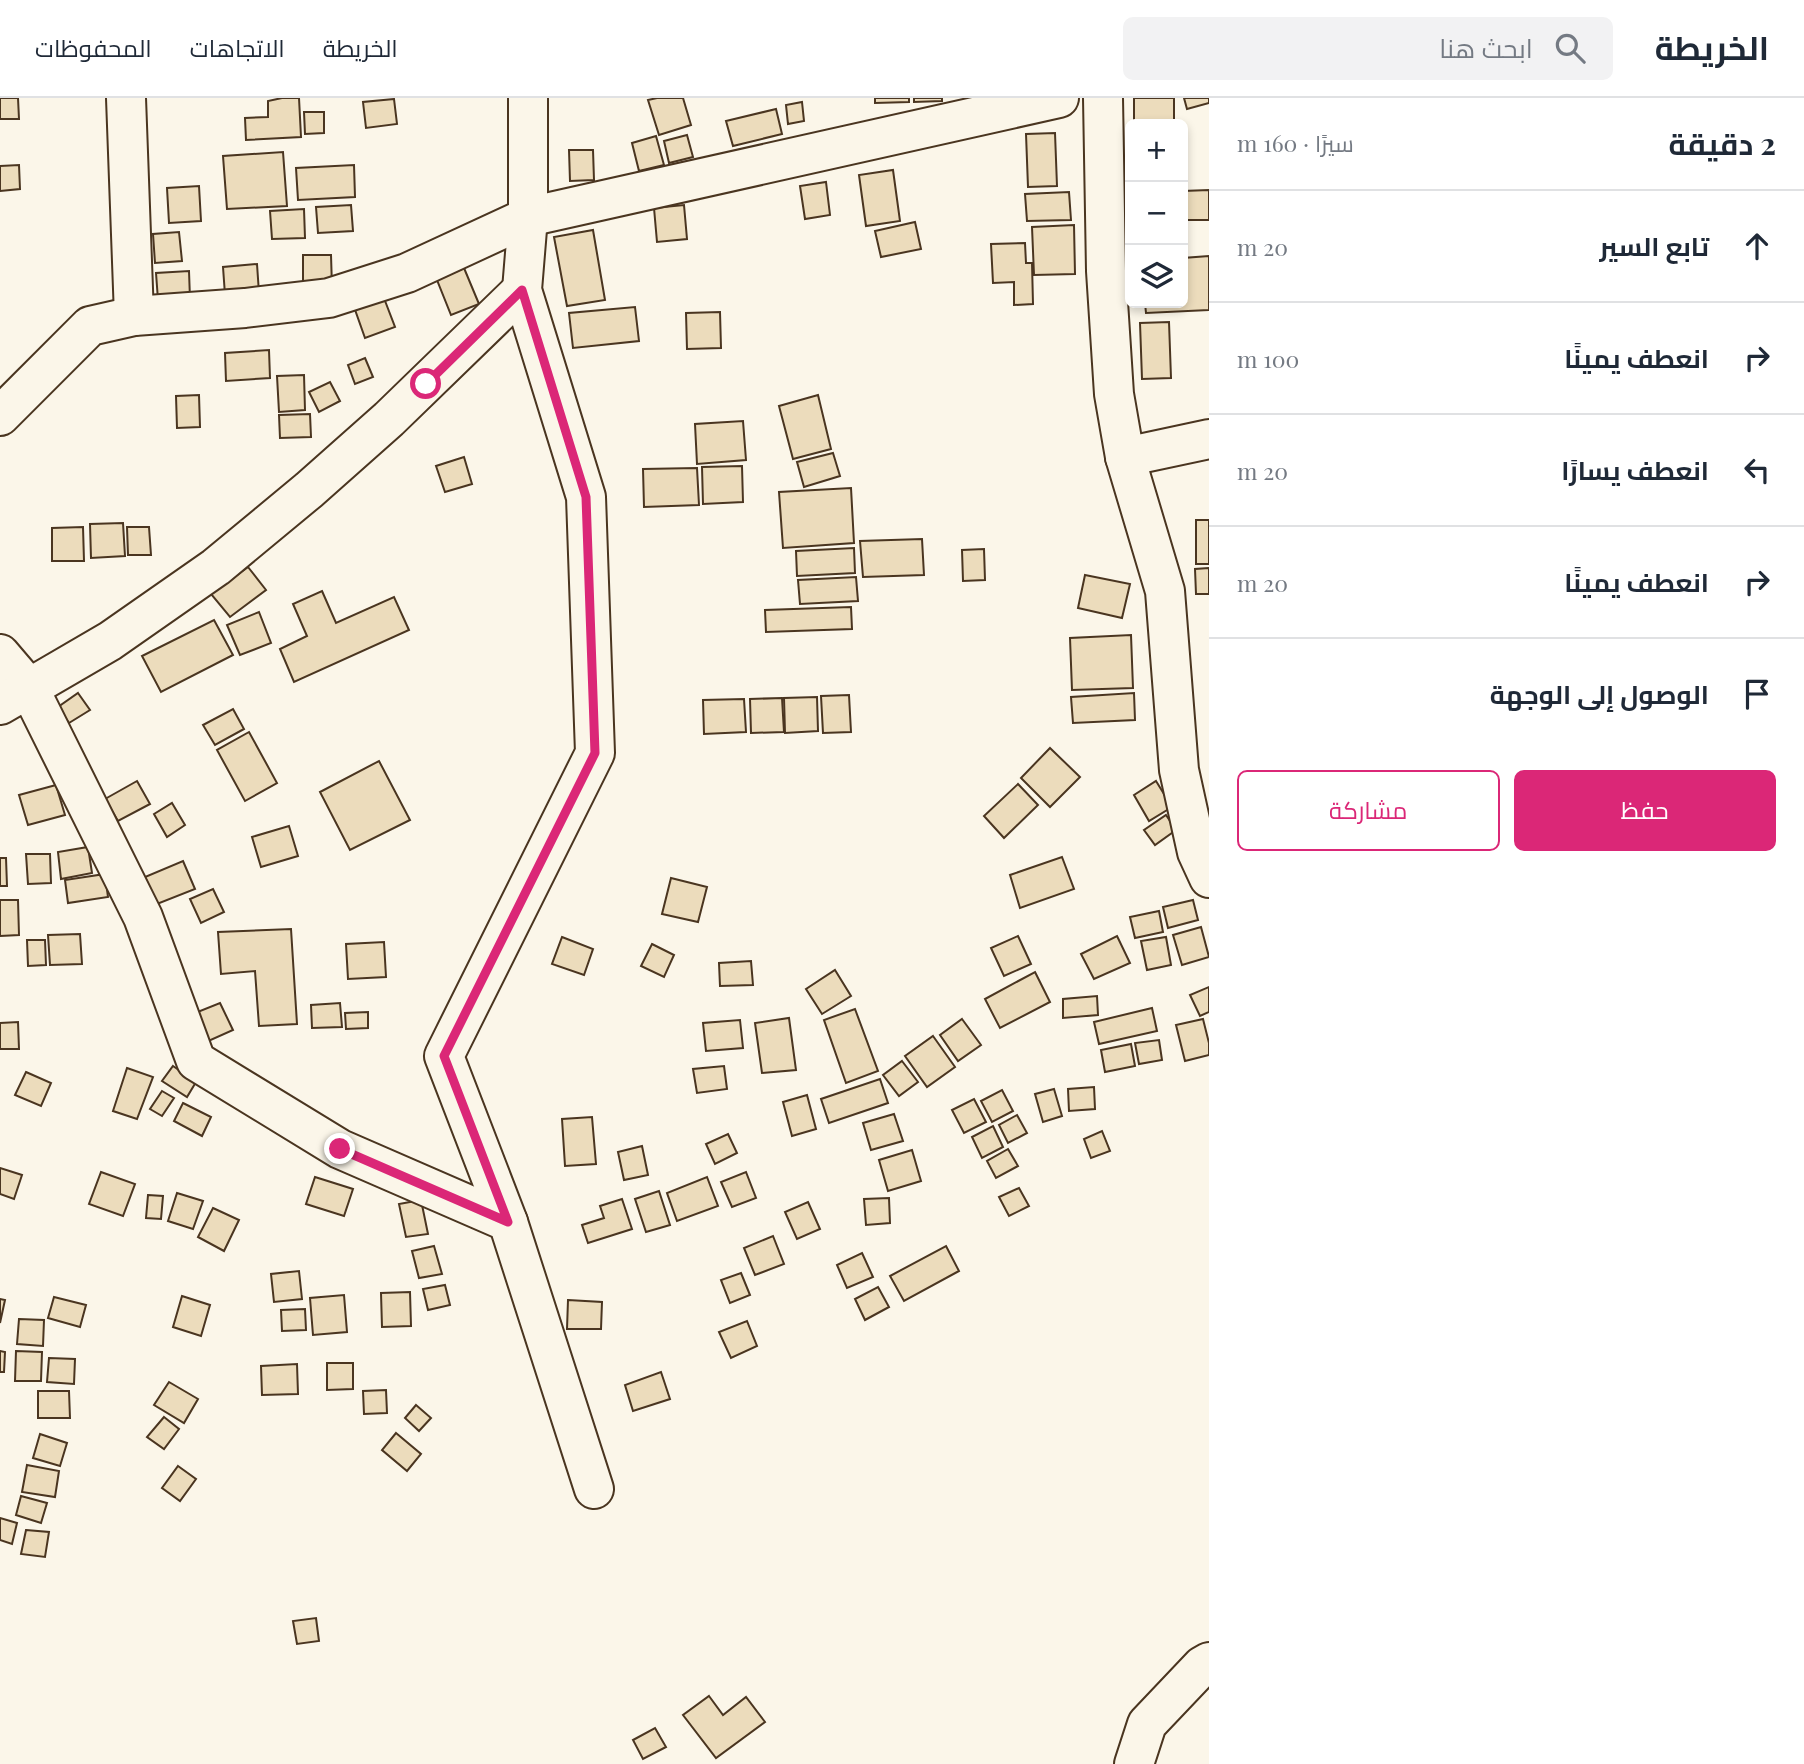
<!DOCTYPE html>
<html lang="ar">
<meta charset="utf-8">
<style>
body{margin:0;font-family:"Playfair Display",Cairo,serif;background:#f2f2f3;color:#1f2937;direction:rtl}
.controls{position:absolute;right:21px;top:21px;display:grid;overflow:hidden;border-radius:10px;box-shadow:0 4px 10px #0003}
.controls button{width:63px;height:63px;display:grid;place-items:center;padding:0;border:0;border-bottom:2px solid #e0e1e3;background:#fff;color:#1f2937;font:35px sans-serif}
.stop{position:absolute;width:21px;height:21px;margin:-16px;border:5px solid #db2777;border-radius:50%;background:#fff}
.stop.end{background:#db2777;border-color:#fff;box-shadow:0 2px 7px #0008}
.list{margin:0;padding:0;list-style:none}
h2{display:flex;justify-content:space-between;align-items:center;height:91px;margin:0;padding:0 28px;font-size:30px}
h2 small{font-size:23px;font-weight:400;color:#747a83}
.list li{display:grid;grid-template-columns:46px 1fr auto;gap:21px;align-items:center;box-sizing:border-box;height:112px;padding:0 28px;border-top:2px solid #e0e1e3}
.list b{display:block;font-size:26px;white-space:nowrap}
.list em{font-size:23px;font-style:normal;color:#747a83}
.actions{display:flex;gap:14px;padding:21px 28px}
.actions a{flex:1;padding:16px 0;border:2px solid #db2777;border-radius:10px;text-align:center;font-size:24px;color:#db2777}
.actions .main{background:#db2777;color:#fff}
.icon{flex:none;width:38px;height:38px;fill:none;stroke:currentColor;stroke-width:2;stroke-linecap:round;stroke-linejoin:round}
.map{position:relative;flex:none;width:1209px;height:1666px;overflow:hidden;direction:ltr}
header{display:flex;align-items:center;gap:42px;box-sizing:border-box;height:98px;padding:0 35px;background:#fff;border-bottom:2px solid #e0e1e3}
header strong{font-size:33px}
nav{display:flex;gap:38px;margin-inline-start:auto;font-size:24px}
.search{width:490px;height:63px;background:#f2f2f3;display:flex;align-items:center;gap:18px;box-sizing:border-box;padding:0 24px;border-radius:10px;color:#747a83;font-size:26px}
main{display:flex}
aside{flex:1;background:#fff}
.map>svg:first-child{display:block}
.building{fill:#ecdcbc;stroke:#4a3520;stroke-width:2}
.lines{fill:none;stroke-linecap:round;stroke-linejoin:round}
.minor-casing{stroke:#4a3520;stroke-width:42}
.minor{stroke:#fbf6e9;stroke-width:38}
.route{stroke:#db2777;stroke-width:9}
</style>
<header>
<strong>الخريطة</strong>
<div class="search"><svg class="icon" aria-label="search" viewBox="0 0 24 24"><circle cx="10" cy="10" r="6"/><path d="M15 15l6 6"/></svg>ابحث هنا</div>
<nav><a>الخريطة</a><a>الاتجاهات</a><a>المحفوظات</a></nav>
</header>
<main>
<aside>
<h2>2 دقيقة<small>سيرًا · 160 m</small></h2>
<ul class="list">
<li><svg class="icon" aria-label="ahead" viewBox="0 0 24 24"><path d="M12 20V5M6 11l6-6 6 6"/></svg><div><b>تابع السير</b></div><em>20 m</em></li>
<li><svg class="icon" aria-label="right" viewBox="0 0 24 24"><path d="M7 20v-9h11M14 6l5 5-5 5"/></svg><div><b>انعطف يمينًا</b></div><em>100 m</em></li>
<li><svg class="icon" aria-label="left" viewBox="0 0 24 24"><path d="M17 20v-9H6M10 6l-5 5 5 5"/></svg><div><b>انعطف يسارًا</b></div><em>20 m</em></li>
<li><svg class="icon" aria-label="right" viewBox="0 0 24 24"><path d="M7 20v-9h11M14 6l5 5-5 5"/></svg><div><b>انعطف يمينًا</b></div><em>20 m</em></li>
<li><svg class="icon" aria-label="arrive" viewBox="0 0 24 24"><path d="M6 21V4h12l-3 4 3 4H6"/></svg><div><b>الوصول إلى الوجهة</b></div></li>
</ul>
<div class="actions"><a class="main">حفظ</a><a>مشاركة</a></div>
</aside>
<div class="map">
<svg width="1209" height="1666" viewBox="0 0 1209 1666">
<rect width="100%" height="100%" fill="#fbf6e9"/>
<g class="building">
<polygon points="0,0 18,0 19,21 0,21"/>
<polygon points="282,0 299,0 301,39 246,42 245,20 268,19 268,3"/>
<polygon points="657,0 683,0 691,27 659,37 648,2"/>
<polygon points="875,0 909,0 909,4 875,5"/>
<polygon points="914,0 942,0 942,3 914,4"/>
<rect x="1134" y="0" width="40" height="26"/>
<polygon points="1184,0 1209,0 1209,5 1187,11"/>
<polygon points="394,1 397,26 366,30 363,4"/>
<polygon points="802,4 804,23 788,26 786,7"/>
<polygon points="776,11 782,36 733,48 726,23"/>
<polygon points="304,14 324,14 324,35 305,36"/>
<polygon points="1055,35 1057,88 1028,89 1026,36"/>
<polygon points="687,37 693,59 669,65 664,43"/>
<polygon points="656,38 664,67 639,73 632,45"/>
<polygon points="569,52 593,52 594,82 570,83"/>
<polygon points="283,54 287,108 227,111 223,58"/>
<polygon points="19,67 20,91 0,93 0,68"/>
<polygon points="354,67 355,99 298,102 296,70"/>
<polygon points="893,72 900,123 866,128 859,77"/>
<polygon points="826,84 830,117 805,121 800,88"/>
<polygon points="199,88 201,123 169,125 167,90"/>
<polygon points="1209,92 1209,122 1183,122 1183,93"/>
<polygon points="1069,94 1071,122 1027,123 1025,96"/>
<polygon points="351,107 353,133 318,135 316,109"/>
<polygon points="684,107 687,141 657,144 654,110"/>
<polygon points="304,111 305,140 272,141 270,113"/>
<polygon points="915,124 921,151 881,159 875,133"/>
<polygon points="1074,127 1075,176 1034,177 1032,129"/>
<polygon points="593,132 605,202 567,208 554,139"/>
<polygon points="179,134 182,163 155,165 153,136"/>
<polygon points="1025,145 1026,165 1032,165 1033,206 1014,207 1014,184 993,185 991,146"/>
<polygon points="303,157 331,157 332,189 303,190"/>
<polygon points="1209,158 1209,212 1146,215 1145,205 1183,205 1183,160"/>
<polygon points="257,166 259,195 225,197 223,169"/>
<polygon points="464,170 479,206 451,217 437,182"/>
<polygon points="189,173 190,201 158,202 156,175"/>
<polygon points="382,195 395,229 365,240 353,206"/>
<polygon points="635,209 639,243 573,250 569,215"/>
<polygon points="720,214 721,250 687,251 686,215"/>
<polygon points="1169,224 1171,280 1142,281 1140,225"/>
<polygon points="269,252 270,280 226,283 225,255"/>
<polygon points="365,260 373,279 355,286 348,267"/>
<polygon points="304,277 305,312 279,314 277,278"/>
<polygon points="330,284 340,303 319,314 309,294"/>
<polygon points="199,297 200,329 177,330 176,298"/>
<polygon points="818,297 831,351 793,361 779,308"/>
<polygon points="310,316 311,339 280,340 279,317"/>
<polygon points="743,323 746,362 697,366 695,326"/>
<polygon points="833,355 840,378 804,389 797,364"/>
<polygon points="464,359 472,386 445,394 436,368"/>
<polygon points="742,368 743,404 703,406 702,369"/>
<polygon points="697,370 699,407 644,409 643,371"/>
<polygon points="851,390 854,445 783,450 779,394"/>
<rect x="1196" y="422" width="13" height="44"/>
<polygon points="123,425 125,458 91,460 90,426"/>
<polygon points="83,429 84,463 52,463 52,430"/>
<polygon points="127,429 149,429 151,457 128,457"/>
<polygon points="922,441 924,477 863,479 860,443"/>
<polygon points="854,450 855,475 797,478 796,453"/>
<polygon points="984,451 985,482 963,483 962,452"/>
<polygon points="248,469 266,492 230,519 211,496"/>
<polygon points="1209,470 1209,496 1196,496 1195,471"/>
<polygon points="1085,477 1130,486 1122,520 1078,510"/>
<polygon points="856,479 858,503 800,506 798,482"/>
<polygon points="322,493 336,525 394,499 409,532 294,584 280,551 307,538 293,506"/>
<polygon points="851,509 852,531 766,534 765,512"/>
<polygon points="259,514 271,545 240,557 227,527"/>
<polygon points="214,522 233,557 161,594 142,558"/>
<polygon points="1131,537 1133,590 1072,592 1070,540"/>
<polygon points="78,595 90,612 69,625 58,609"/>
<polygon points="1134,595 1135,622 1073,625 1071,599"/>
<polygon points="849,597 851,634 823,635 821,598"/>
<polygon points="817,599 818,633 785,635 784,600"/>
<polygon points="782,600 784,634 751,635 750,601"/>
<polygon points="744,601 746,634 704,636 703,602"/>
<polygon points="233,611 244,631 215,647 203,627"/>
<polygon points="249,634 277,685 245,703 217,652"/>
<polygon points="1050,650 1080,679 1050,709 1021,680"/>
<polygon points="379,663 410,722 350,752 320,694"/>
<polygon points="137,683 150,706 118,723 105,701"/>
<polygon points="1156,683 1172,709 1149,723 1134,697"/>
<polygon points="1018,686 1038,707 1004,740 984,718"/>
<polygon points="56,687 65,717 28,727 19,697"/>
<polygon points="172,705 185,727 167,739 154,716"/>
<polygon points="1166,717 1176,732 1155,747 1144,732"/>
<polygon points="289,728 298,758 261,769 252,739"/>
<polygon points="88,749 92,775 61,781 58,754"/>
<polygon points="26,756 50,756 51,785 28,786"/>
<polygon points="1062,759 1074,791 1020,810 1010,777"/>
<polygon points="0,760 6,760 7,788 0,788"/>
<polygon points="183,763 195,791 157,806 145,779"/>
<polygon points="105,776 108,799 68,805 65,782"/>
<polygon points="671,780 707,789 698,824 662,816"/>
<polygon points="213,791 224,814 201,825 190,801"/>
<polygon points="0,802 18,802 19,837 0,838"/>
<polygon points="1193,802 1198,822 1168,830 1163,809"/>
<polygon points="1159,813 1163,834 1135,840 1130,819"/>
<polygon points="1201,829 1209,859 1182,867 1173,837"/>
<polygon points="291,831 297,926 259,928 255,873 221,876 218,834"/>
<polygon points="80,836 82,866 50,867 48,837"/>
<polygon points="1018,838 1031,866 1004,878 991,850"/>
<polygon points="1117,838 1130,865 1094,881 1081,856"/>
<polygon points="562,839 593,851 584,877 552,866"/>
<polygon points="1166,839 1171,867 1147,872 1141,843"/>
<polygon points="27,842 45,842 46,867 28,868"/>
<polygon points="384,844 386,879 348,881 346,846"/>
<polygon points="652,846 674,857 664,879 641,868"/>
<polygon points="751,863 753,887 720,888 719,865"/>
<polygon points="835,872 851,898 822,916 806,891"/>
<polygon points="1035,874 1050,904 1000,930 985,901"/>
<polygon points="1209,889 1209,914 1200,918 1190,897"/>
<polygon points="1097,898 1098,917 1063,920 1063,901"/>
<polygon points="220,905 233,932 204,945 190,917"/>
<polygon points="340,905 342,929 312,930 311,907"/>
<polygon points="1152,910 1157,933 1099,946 1094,924"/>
<polygon points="855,911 878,973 846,985 824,922"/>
<polygon points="368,914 368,930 346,931 345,915"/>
<polygon points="789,920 796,972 762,975 755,925"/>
<polygon points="962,921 981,947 958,963 940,937"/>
<polygon points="1203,921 1209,945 1209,957 1185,963 1176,927"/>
<polygon points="740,922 743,950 706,953 703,925"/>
<polygon points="18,924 19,951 0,951 0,925"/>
<polygon points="933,938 955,969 927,989 905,958"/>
<polygon points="1159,942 1162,962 1139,966 1135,945"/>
<polygon points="1131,946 1135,968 1105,974 1101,952"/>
<polygon points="902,963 918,984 899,998 883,977"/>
<polygon points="173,968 196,984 187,999 162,983"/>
<polygon points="724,968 727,991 697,995 693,971"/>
<polygon points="127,970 153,979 137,1021 113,1013"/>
<polygon points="26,974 51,985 41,1008 15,997"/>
<polygon points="880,981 888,1005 829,1025 821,1001"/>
<polygon points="1094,989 1095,1011 1069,1013 1068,991"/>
<polygon points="1054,991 1062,1018 1043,1024 1035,996"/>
<polygon points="1002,992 1013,1013 992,1024 981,1003"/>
<polygon points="162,993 174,1000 162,1018 150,1011"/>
<polygon points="807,997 816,1031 792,1038 783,1004"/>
<polygon points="974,1001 986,1024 964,1035 952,1012"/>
<polygon points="183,1005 211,1019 202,1038 174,1023"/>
<polygon points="894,1016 903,1043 871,1052 863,1025"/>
<polygon points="1017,1017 1027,1035 1008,1045 999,1027"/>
<polygon points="592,1019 596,1066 565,1068 562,1021"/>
<polygon points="993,1028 1003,1049 982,1060 972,1039"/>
<polygon points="1102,1033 1110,1053 1091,1060 1084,1041"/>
<polygon points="728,1036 737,1055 715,1066 706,1046"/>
<polygon points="642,1048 648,1077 624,1082 618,1054"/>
<polygon points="1008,1051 1018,1068 996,1080 987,1063"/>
<polygon points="912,1052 921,1083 888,1093 879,1062"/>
<polygon points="0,1070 22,1077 14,1101 0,1096"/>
<polygon points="101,1074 135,1086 123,1118 89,1106"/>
<polygon points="746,1074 756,1100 732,1109 721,1084"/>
<polygon points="315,1079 353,1091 344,1118 306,1106"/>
<polygon points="707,1079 718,1108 677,1123 667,1095"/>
<polygon points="1019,1090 1029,1108 1009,1118 999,1099"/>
<polygon points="659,1093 670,1127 646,1134 635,1101"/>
<polygon points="177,1095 203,1103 193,1131 168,1123"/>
<polygon points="148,1097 163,1098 161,1121 146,1120"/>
<polygon points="889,1100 890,1125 866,1127 864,1101"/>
<polygon points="622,1101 632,1131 588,1145 582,1127 604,1120 600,1108"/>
<polygon points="421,1102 428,1136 406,1139 399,1106"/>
<polygon points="808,1104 820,1131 797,1141 785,1114"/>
<polygon points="213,1110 239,1122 224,1153 198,1139"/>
<polygon points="773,1138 784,1166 755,1177 744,1150"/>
<polygon points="434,1148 442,1176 419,1180 412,1153"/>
<polygon points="946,1148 959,1173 904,1203 890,1178"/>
<polygon points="862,1155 873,1179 847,1190 837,1167"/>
<polygon points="299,1173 302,1201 274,1204 271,1176"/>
<polygon points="741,1175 750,1197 730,1205 721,1182"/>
<polygon points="445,1187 450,1207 428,1212 423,1191"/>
<polygon points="878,1189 889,1209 865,1222 855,1201"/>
<polygon points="410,1194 411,1228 382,1229 381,1195"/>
<polygon points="344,1197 347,1234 313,1237 310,1200"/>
<polygon points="182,1198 210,1207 201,1238 173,1229"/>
<polygon points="54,1199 86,1207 80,1229 48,1220"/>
<polygon points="0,1201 5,1202 0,1225"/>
<polygon points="568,1202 602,1204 601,1231 567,1231"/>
<polygon points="305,1211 306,1232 282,1233 281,1212"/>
<polygon points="19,1221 44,1222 43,1248 17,1246"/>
<polygon points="747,1223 757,1248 731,1260 719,1234"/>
<polygon points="0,1253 5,1254 4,1274 0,1274"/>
<polygon points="16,1253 42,1254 41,1283 15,1283"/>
<polygon points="49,1260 75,1261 74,1286 47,1284"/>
<polygon points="327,1265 353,1265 353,1291 327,1292"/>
<polygon points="297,1266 298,1296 262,1297 261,1268"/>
<polygon points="661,1274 670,1301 633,1313 625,1287"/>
<polygon points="169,1284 198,1301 184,1325 154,1307"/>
<polygon points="386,1292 387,1315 364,1316 363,1293"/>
<polygon points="38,1293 69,1293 70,1320 38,1320"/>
<polygon points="416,1307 431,1320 419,1333 405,1320"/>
<polygon points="164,1319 179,1331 164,1351 147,1339"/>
<polygon points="396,1335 421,1356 407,1373 382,1352"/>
<polygon points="40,1336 67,1345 60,1368 33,1360"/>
<polygon points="27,1367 59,1373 55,1399 22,1394"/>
<polygon points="178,1368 196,1381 180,1403 162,1390"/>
<polygon points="21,1398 47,1405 41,1425 16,1417"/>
<polygon points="0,1420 17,1425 12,1446 0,1442"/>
<polygon points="26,1432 49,1434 45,1459 21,1456"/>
<polygon points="316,1520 319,1543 297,1546 293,1523"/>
<polygon points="709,1598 723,1617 746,1599 765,1624 716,1660 683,1617"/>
<polygon points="655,1630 666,1649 643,1661 633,1642"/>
</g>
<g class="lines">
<defs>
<g id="minor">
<polyline points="126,0 134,218"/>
<polyline points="1103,0 1106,173 1114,296 1125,359 1165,493 1179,672 1197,754 1209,780"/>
<polyline points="0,318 90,228 134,218 245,210 329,200 407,175 528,119 1059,0"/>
<polyline points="1125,359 1209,341"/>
<polyline points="0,556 29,590 143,819 196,963 340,1051 508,1124 594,1391"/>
<polyline points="0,607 110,543 216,469 309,392 389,321 522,192"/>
<polyline points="508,1124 444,958 595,655 586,399 522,192 528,119 528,0"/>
<polyline points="1134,1666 1147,1626 1202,1568 1209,1564"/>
</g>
</defs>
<use href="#minor" class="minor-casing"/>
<use href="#minor" class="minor"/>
</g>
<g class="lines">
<polyline class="route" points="340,1051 508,1124 444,958 595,655 586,399 522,192 426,286"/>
</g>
</svg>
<div class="controls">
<button>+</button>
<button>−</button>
<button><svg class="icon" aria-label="layers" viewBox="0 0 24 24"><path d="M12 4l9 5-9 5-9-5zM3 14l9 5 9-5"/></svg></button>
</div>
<div class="stop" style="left:426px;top:286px"></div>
<div class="stop end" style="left:340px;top:1051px"></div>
</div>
</main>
